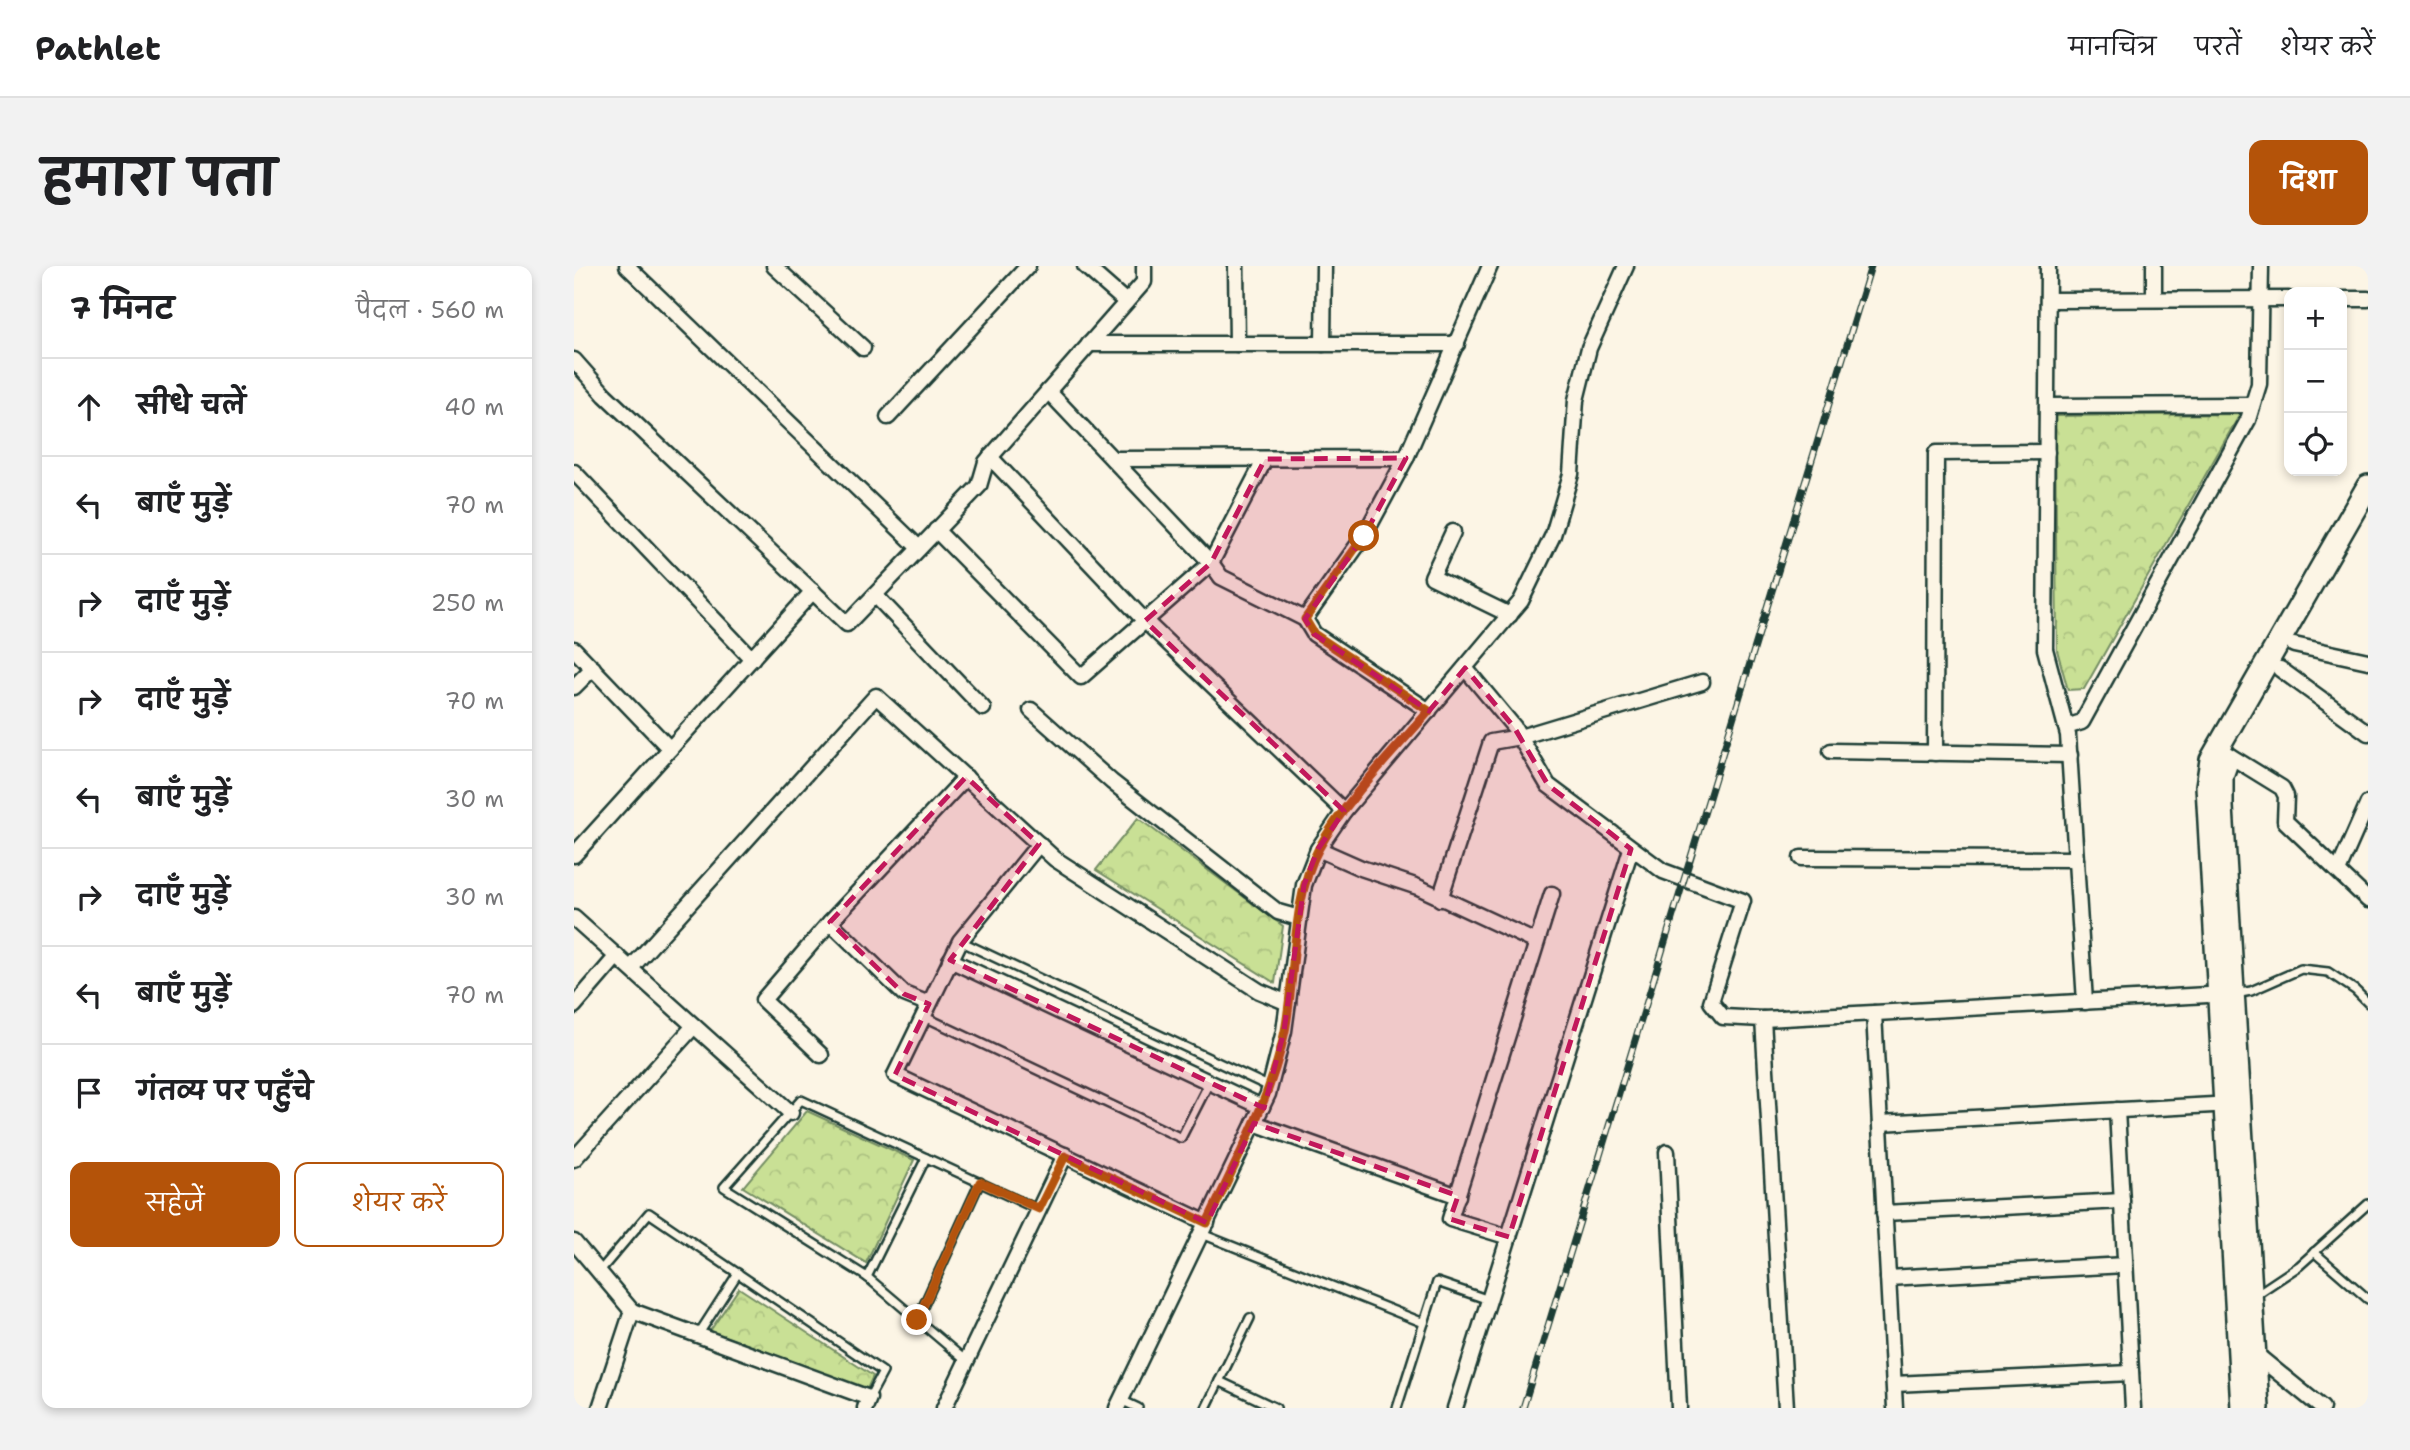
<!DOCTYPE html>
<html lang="hi">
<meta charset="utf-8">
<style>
body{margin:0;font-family:"Shantell Sans","Playpen Sans Deva",sans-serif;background:#f2f2f2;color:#202124}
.controls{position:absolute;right:21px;top:21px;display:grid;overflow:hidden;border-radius:14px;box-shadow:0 4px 10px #0003}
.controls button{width:63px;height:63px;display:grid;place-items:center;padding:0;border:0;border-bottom:2px solid #e0e0e0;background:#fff;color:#202124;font:35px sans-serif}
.stop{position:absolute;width:21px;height:21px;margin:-16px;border:5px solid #b45309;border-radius:50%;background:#fff}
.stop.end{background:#b45309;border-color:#fff;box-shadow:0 2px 7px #0008}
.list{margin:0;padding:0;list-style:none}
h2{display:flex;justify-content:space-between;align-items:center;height:91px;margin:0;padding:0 28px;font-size:30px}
h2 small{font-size:23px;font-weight:400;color:#757577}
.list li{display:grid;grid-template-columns:46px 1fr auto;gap:21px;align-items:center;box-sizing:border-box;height:98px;padding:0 28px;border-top:2px solid #e0e0e0}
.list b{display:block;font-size:26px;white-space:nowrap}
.list em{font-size:23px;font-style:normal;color:#757577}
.actions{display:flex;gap:14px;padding:21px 28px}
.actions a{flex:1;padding:16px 0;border:2px solid #b45309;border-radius:14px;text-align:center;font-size:24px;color:#b45309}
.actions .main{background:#b45309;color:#fff}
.icon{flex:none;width:38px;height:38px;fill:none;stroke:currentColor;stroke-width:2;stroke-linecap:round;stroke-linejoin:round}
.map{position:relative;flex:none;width:1794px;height:1142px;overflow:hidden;border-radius:14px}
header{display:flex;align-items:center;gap:42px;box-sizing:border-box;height:98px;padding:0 35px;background:#fff;border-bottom:2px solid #e0e0e0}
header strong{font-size:33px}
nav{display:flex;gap:38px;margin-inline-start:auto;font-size:24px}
.intro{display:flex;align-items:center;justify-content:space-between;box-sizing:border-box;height:168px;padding:0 42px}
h1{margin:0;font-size:49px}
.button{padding:18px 32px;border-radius:14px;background:#b45309;color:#fff;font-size:24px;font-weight:700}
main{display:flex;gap:42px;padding:0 42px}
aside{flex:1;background:#fff;border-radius:14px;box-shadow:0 4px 10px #0003}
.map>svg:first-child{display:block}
.park{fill:url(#park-crowns);stroke:#748e64;stroke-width:2}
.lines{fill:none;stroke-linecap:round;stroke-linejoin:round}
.lane-casing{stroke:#1f3d34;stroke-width:12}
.street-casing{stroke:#1f3d34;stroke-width:19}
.secondary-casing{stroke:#1f3d34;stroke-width:26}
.lane{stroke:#fcf5e5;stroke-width:7}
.street{stroke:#fcf5e5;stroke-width:14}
.secondary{stroke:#fcf5e5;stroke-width:21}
.rail-casing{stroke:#1f3d34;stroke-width:7}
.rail{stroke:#fcf5e5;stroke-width:4.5;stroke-dasharray:13;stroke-linecap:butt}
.route{stroke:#b45309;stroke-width:9}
.marked{fill:#c2185b;fill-opacity:0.2;stroke:#c2185b;stroke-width:5;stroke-dasharray:14 9;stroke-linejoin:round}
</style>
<header>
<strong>Pathlet</strong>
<nav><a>मानचित्र</a><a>परतें</a><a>शेयर करें</a></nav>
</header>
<div class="intro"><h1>हमारा पता</h1><a class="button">दिशा</a></div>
<main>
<aside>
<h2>7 मिनट<small>पैदल · 560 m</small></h2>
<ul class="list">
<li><svg class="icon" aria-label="ahead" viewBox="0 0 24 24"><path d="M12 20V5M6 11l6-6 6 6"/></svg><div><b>सीधे चलें</b></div><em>40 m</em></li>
<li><svg class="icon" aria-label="left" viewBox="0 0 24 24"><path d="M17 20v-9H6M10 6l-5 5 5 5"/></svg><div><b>बाएँ मुड़ें</b></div><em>70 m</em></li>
<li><svg class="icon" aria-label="right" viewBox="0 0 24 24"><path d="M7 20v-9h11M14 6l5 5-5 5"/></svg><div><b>दाएँ मुड़ें</b></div><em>250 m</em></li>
<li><svg class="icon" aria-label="right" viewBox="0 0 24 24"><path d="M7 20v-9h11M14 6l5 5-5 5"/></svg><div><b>दाएँ मुड़ें</b></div><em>70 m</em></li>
<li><svg class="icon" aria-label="left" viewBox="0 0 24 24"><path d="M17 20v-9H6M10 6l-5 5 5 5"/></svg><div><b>बाएँ मुड़ें</b></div><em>30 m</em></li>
<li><svg class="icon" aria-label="right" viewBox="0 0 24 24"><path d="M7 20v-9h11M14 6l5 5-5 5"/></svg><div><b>दाएँ मुड़ें</b></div><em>30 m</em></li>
<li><svg class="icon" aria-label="left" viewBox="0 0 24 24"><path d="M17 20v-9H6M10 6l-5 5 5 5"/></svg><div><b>बाएँ मुड़ें</b></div><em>70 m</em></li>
<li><svg class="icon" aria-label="arrive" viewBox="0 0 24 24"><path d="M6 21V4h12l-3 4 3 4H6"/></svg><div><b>गंतव्य पर पहुँचे</b></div></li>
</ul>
<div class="actions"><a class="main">सहेजें</a><a>शेयर करें</a></div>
</aside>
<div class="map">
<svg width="1794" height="1142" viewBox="0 0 1794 1142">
<defs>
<pattern id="park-crowns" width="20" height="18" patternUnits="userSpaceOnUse" patternTransform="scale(1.75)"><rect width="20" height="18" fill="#c9e095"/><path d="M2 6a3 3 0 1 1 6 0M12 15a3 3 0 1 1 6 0" fill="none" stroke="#acc181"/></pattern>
</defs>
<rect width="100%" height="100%" fill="#fcf5e5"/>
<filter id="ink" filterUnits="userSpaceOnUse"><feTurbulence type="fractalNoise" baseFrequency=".0143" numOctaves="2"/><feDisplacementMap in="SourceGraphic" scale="14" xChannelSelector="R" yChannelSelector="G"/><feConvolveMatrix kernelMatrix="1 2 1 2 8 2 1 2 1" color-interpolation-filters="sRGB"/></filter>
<g filter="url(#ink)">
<g class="park">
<polygon points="1666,148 1510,423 1494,424 1483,384 1481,150"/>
<polygon points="564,552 709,660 701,717 522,604"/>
<polygon points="233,845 340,894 292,997 169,921"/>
<polygon points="165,1022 299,1110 293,1123 136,1065"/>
</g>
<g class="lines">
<defs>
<g id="lane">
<polyline points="386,675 696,821"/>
<polyline points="1661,728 1677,725 1727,703 1754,706 1781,724 1794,737"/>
<polyline points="349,750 607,872 635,817"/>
<polyline points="628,968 850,1057"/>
<polyline points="1740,986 1794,1033"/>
<polyline points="25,1006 75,947 309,1106 295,1132"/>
<polyline points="293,1011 352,892"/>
<polyline points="1680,1030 1725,1000 1794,938"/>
<polyline points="343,1054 406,916"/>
<polyline points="124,1069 164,1007"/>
<polyline points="392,1095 293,1011 150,921 227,834 465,944"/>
<polyline points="645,1115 702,1142"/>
<polyline points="547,1134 564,1142"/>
<polyline points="632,1142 676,1052"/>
<polyline points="823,1142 863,1016 915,1034"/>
</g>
<g id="street">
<polyline points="53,0 345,282"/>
<polyline points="200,0 289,82"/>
<polyline points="511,0 552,36"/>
<polyline points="662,0 663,78"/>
<polyline points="1474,0 1471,383 1494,469 1511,736"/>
<polyline points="1580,0 1580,33"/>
<polyline points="1768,33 1794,33"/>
<polyline points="1474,34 1715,33"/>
<polyline points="515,78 883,78"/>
<polyline points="749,78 750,0"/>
<polyline points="0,94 31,129 273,358 405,220 412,196 570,16 570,0"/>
<polyline points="474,125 637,297 647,311 731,353"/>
<polyline points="1473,140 1678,139"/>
<polyline points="314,151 454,0"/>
<polyline points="416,191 571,355 770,545"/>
<polyline points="539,193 832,192"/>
<polyline points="0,206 178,393"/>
<polyline points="362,264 507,411 637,297 691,193"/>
<polyline points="879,266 858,311 936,349"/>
<polyline points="301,329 409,442"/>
<polyline points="1720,379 1794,395"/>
<polyline points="0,383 96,483"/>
<polyline points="891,402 940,461 974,519 1089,605 1169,635 1137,736 1149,751 1189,753 1652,728"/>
<polyline points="1706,403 1794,467"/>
<polyline points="0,421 19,402"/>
<polyline points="457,444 538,516 704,646 725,652"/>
<polyline points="855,445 740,368 731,353 790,270 832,192 916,0"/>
<polyline points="1492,461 1508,456 1674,154 1685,118 1687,0"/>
<polyline points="1257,485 1496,489"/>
<polyline points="1648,485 1708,522 1712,530 1711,555 1794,634"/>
<polyline points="1361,487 1362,187 1473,186"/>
<polyline points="465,578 386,675 321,809 633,957"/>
<polyline points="744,583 787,602 844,621 962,676"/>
<polyline points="0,589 239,325"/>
<polyline points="1227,592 1502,593"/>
<polyline points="1764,605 1794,537"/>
<polyline points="866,633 917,476 946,471 1128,416"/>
<polyline points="0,652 217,847"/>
<polyline points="256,656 330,728 355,738"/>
<polyline points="376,694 688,841"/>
<polyline points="57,702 302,430 481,593 685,725 714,737"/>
<polyline points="0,740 43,690"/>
<polyline points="1300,747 1321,1142"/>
<polyline points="1189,753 1212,1142"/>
<polyline points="247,789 189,734 256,656 392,511"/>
<polyline points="1543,844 1559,1142"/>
<polyline points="680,857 884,930"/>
<polyline points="1306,857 1658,838"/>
<polyline points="1093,886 1105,1142"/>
<polyline points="0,893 120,760"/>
<polyline points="1310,947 1548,935"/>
<polyline points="935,971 876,953 978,628"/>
<polyline points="0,976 58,1045 295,1132 291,1142"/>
<polyline points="1314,1012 1551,999"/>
<polyline points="1679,1086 1748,1142"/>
<polyline points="1320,1118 1557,1107"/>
<polyline points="26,1142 58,1045"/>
<polyline points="370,1142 491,889"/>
<polyline points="543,1142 694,828 710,765 730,619 744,583 770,545 947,335 979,269 997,208 1002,134 1015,82 1052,0"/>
<polyline points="881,1142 1057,583"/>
</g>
<g id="secondary">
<polyline points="1654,493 1648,510 1648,541 1684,1142"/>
<polyline points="1668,1142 1633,520 1637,494 1794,220"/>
</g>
</defs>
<use href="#lane" class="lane-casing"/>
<use href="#street" class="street-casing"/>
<use href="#secondary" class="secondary-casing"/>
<use href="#lane" class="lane"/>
<use href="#street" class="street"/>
<use href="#secondary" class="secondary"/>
<defs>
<polyline id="rail" points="949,1142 1297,0"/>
</defs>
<use href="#rail" class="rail-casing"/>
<use href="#rail" class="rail"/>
</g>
</g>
<g class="lines" filter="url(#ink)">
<path class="route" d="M 343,1054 L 406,916 L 465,943 L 491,890 L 633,957 C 662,895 697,833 711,765 C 722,708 717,633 745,582 C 772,533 818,488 855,445 L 740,368 L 731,353 L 790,270"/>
</g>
<path class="marked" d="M 832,192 L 790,270 L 731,353 L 740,368 L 855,445 L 891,402 L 940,461 L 974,519 L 1057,583 L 935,971 L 876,953 L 884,930 L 680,857 L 633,957 L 321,809 L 355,738 L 330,728 L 256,656 L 392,511 L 465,578 L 376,694 L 690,842 L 710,765 L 730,619 L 744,583 L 770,545 L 571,355 L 637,297 L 691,193 Z"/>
</svg>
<div class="controls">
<button>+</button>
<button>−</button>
<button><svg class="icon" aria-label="locate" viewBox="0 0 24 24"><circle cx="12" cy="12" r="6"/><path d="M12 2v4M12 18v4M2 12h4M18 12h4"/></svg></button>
</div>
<div class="stop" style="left:790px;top:270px"></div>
<div class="stop end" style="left:343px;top:1054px"></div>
</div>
</main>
